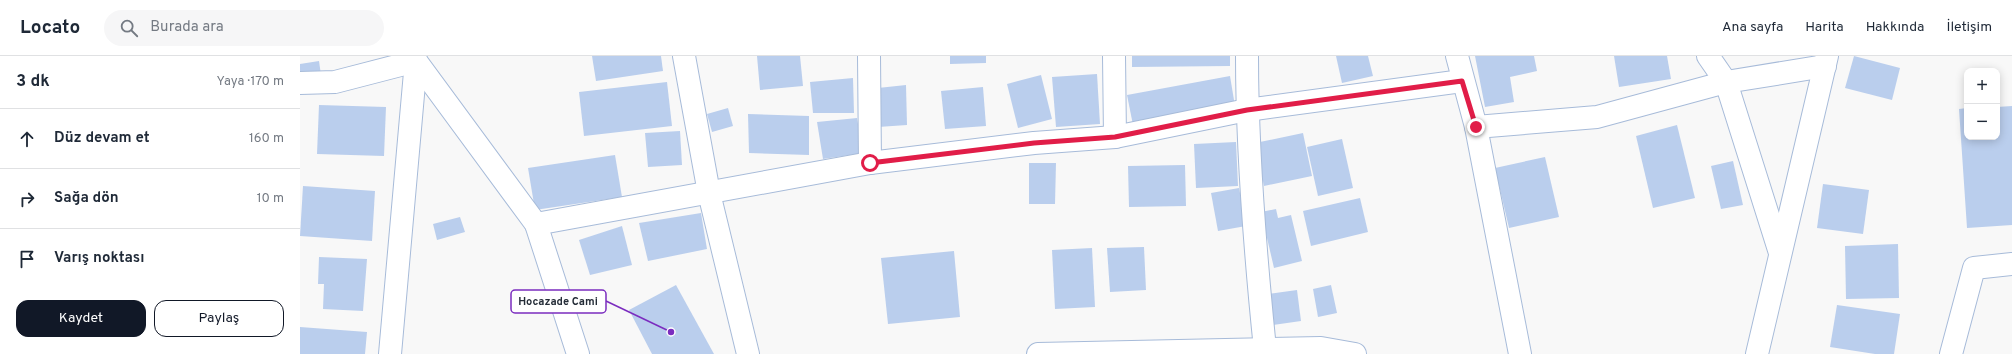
<!DOCTYPE html>
<html lang="tr">
<meta charset="utf-8">
<style>
body{margin:0;font-family:Overpass,sans-serif;background:#f6f6f7;color:#1f2937}
.controls{position:absolute;right:12px;top:12px;display:grid;overflow:hidden;border-radius:8px;box-shadow:0 2px 10px #0003}
.controls button{width:36px;height:36px;display:grid;place-items:center;padding:0;border:0;border-bottom:1px solid #e0e1e3;background:#fff;color:#1f2937;font:20px sans-serif}
.stop{position:absolute;width:12px;height:12px;margin:-9px;border:3px solid #e11d48;border-radius:50%;background:#fff}
.stop.end{background:#e11d48;border-color:#fff;box-shadow:0 1px 4px #0008}
.list{margin:0;padding:0;list-style:none}
h2{display:flex;justify-content:space-between;align-items:center;height:52px;margin:0;padding:0 16px;font-size:17px}
h2 small{font-size:13px;font-weight:400;color:#747a83}
.list li{display:grid;grid-template-columns:26px 1fr auto;gap:12px;align-items:center;box-sizing:border-box;height:60px;padding:0 16px;border-top:1px solid #e0e1e3}
.list b{display:block;font-size:15px;white-space:nowrap}
.list em{font-size:13px;font-style:normal;color:#747a83}
.actions{display:flex;gap:8px;padding:12px 16px}
.actions a{flex:1;padding:9px 0;border:1px solid #111827;border-radius:12px;text-align:center;font-size:14px;color:#111827}
.actions .main{background:#111827;color:#fff}
.icon{flex:none;width:22px;height:22px;fill:none;stroke:currentColor;stroke-width:2;stroke-linecap:round;stroke-linejoin:round}
.map{position:relative;flex:none;width:1712px;height:298px;overflow:hidden}
header{display:flex;align-items:center;gap:24px;box-sizing:border-box;height:56px;padding:0 20px;background:#fff;border-bottom:1px solid #e0e1e3}
header strong{font-size:19px}
nav{display:flex;gap:22px;margin-inline-start:auto;font-size:14px}
.search{width:280px;height:36px;background:#f6f6f7;display:flex;align-items:center;gap:10px;box-sizing:border-box;padding:0 14px;border-radius:22px;color:#747a83;font-size:15px}
main{display:flex}
aside{flex:1;background:#fff}
.map>svg:first-child{display:block}
.building{fill:#baceed}
.lines{fill:none;stroke-linecap:round;stroke-linejoin:round}
.street-casing{stroke:#a7bbd9;stroke-width:24}
.secondary-casing{stroke:#a7bbd9;stroke-width:24}
.street{stroke:#fff;stroke-width:22}
.secondary{stroke:#fff;stroke-width:22}
.route{stroke:#e11d48;stroke-width:5}
.leader{fill:none;stroke:#7b2cbf;stroke-width:1.5}
.callout-dot{fill:#7b2cbf;stroke:#fff;stroke-width:1.5}
.callout{fill:#fff;stroke:#7b2cbf;stroke-width:1.5}
.callout-label{font-size:11px;text-anchor:middle;font-weight:bold;fill:#242c37}
</style>
<header>
<strong>Locato</strong>
<div class="search"><svg class="icon" aria-label="search" viewBox="0 0 24 24"><circle cx="10" cy="10" r="6"/><path d="M15 15l6 6"/></svg>Burada ara</div>
<nav><a>Ana sayfa</a><a>Harita</a><a>Hakkında</a><a>İletişim</a></nav>
</header>
<main>
<aside>
<h2>3 dk<small>Yaya · 170 m</small></h2>
<ul class="list">
<li><svg class="icon" aria-label="ahead" viewBox="0 0 24 24"><path d="M12 20V5M6 11l6-6 6 6"/></svg><div><b>Düz devam et</b></div><em>160 m</em></li>
<li><svg class="icon" aria-label="right" viewBox="0 0 24 24"><path d="M7 20v-9h11M14 6l5 5-5 5"/></svg><div><b>Sağa dön</b></div><em>10 m</em></li>
<li><svg class="icon" aria-label="arrive" viewBox="0 0 24 24"><path d="M6 21V4h12l-3 4 3 4H6"/></svg><div><b>Varış noktası</b></div></li>
</ul>
<div class="actions"><a class="main">Kaydet</a><a>Paylaş</a></div>
</aside>
<div class="map">
<svg width="1712" height="298" viewBox="0 0 1712 298">
<rect width="100%" height="100%" fill="#f8f8f8"/>
<g class="building">
<polygon points="292,0 361,0 363,15 296,25"/>
<polygon points="457,0 500,0 503,30 460,34"/>
<polygon points="650,0 686,0 686,7 650,8"/>
<polygon points="832,0 930,0 930,10 832,11"/>
<polygon points="1036,0 1068,0 1073,20 1042,27"/>
<polygon points="1175,0 1234,0 1237,15 1210,21 1214,46 1185,51"/>
<polygon points="1314,0 1367,0 1371,23 1319,31"/>
<polygon points="1554,0 1600,12 1592,44 1545,32"/>
<polygon points="19,5 21,19 0,22 0,8"/>
<polygon points="797,18 800,68 756,71 752,21"/>
<polygon points="741,19 752,63 718,72 707,28"/>
<polygon points="930,20 935,50 833,69 827,39"/>
<polygon points="553,22 554,57 513,57 510,26"/>
<polygon points="367,26 372,70 284,80 279,36"/>
<polygon points="606,29 607,69 578,71 578,32"/>
<polygon points="683,31 686,70 645,73 641,35"/>
<polygon points="19,49 86,51 84,100 17,98"/>
<polygon points="1712,50 1712,169 1667,172 1659,53 1667,52 1667,81 1697,81 1697,51"/>
<polygon points="428,52 433,70 412,76 407,58"/>
<polygon points="448,58 509,60 509,99 449,97"/>
<polygon points="557,62 563,97 523,103 517,66"/>
<polygon points="1377,69 1395,142 1353,152 1336,80"/>
<polygon points="380,75 382,109 348,111 345,77"/>
<polygon points="1003,77 1012,120 964,130 955,87"/>
<polygon points="1042,83 1053,132 1018,140 1007,91"/>
<polygon points="936,86 938,130 896,132 894,88"/>
<polygon points="315,99 322,141 235,154 228,112"/>
<polygon points="1245,101 1259,161 1209,172 1195,112"/>
<polygon points="1433,105 1443,149 1421,153 1411,110"/>
<polygon points="729,107 756,107 755,148 729,148"/>
<polygon points="885,109 886,150 829,151 828,110"/>
<polygon points="1523,128 1569,134 1563,178 1517,172"/>
<polygon points="3,130 75,135 72,185 0,180"/>
<polygon points="939,132 946,170 918,175 911,137"/>
<polygon points="1060,142 1068,176 1011,190 1003,155"/>
<polygon points="976,153 978,162 991,159 1002,205 974,212 961,156"/>
<polygon points="401,157 407,193 348,205 339,167"/>
<polygon points="160,161 165,176 137,184 133,168"/>
<polygon points="322,170 332,209 290,219 279,184"/>
<polygon points="1598,188 1599,242 1546,243 1545,190"/>
<polygon points="844,191 846,234 810,236 807,192"/>
<polygon points="792,192 795,251 755,253 752,194"/>
<polygon points="654,195 660,261 588,268 581,202"/>
<polygon points="19,201 67,203 63,255 23,253 24,228 18,228"/>
<polygon points="376,229 414,298 352,298 329,254"/>
<polygon points="1031,229 1037,257 1018,261 1013,233"/>
<polygon points="997,234 1001,265 973,269 969,238"/>
<polygon points="1537,249 1600,258 1594,298 1575,298 1530,291"/>
<polygon points="0,271 67,276 65,298 0,298"/>
</g>
<g class="lines">
<defs>
<g id="street">
<polyline points="384,0 409,137 448,298"/>
<polyline points="569,0 570,107"/>
<polyline points="814,0 815,81"/>
<path d="M 947,0 C 947,98 955,195 965,293"/>
<polyline points="1157,0 1176,71 1220,298"/>
<polyline points="1408,0 1426,26 1480,197"/>
<polyline points="0,27 35,26 116,5 236,168 278,298"/>
<polyline points="1176,71 1297,61 1426,26 1525,10"/>
<polyline points="236,168 570,107 734,87 815,81 947,54 1162,25"/>
<polyline points="90,298 116,5 115,0"/>
<polyline points="1457,298 1527,0"/>
<polyline points="1651,298 1674,212 1712,208"/>
</g>
<polyline id="secondary" points="738,298 1021,292 1055,298"/>
</defs>
<use href="#street" class="street-casing"/>
<use href="#secondary" class="secondary-casing"/>
<use href="#street" class="street"/>
<use href="#secondary" class="secondary"/>
</g>
<g class="lines">
<polyline class="route" points="570,107 734,87 815,81 947,54 1162,25 1176,71"/>
</g>
<path class="leader" d="M371 276L306 245"/>
<circle class="callout-dot" cx="371" cy="276" r="4"/>
<rect class="callout" x="211" y="234" width="95" height="23" rx="4"/>
<g class="callout-label">
<text x="258" y="249">Hocazade Cami</text>
</g>
</svg>
<div class="controls">
<button>+</button>
<button>−</button>
</div>
<div class="stop" style="left:570px;top:107px"></div>
<div class="stop end" style="left:1176px;top:71px"></div>
</div>
</main>
